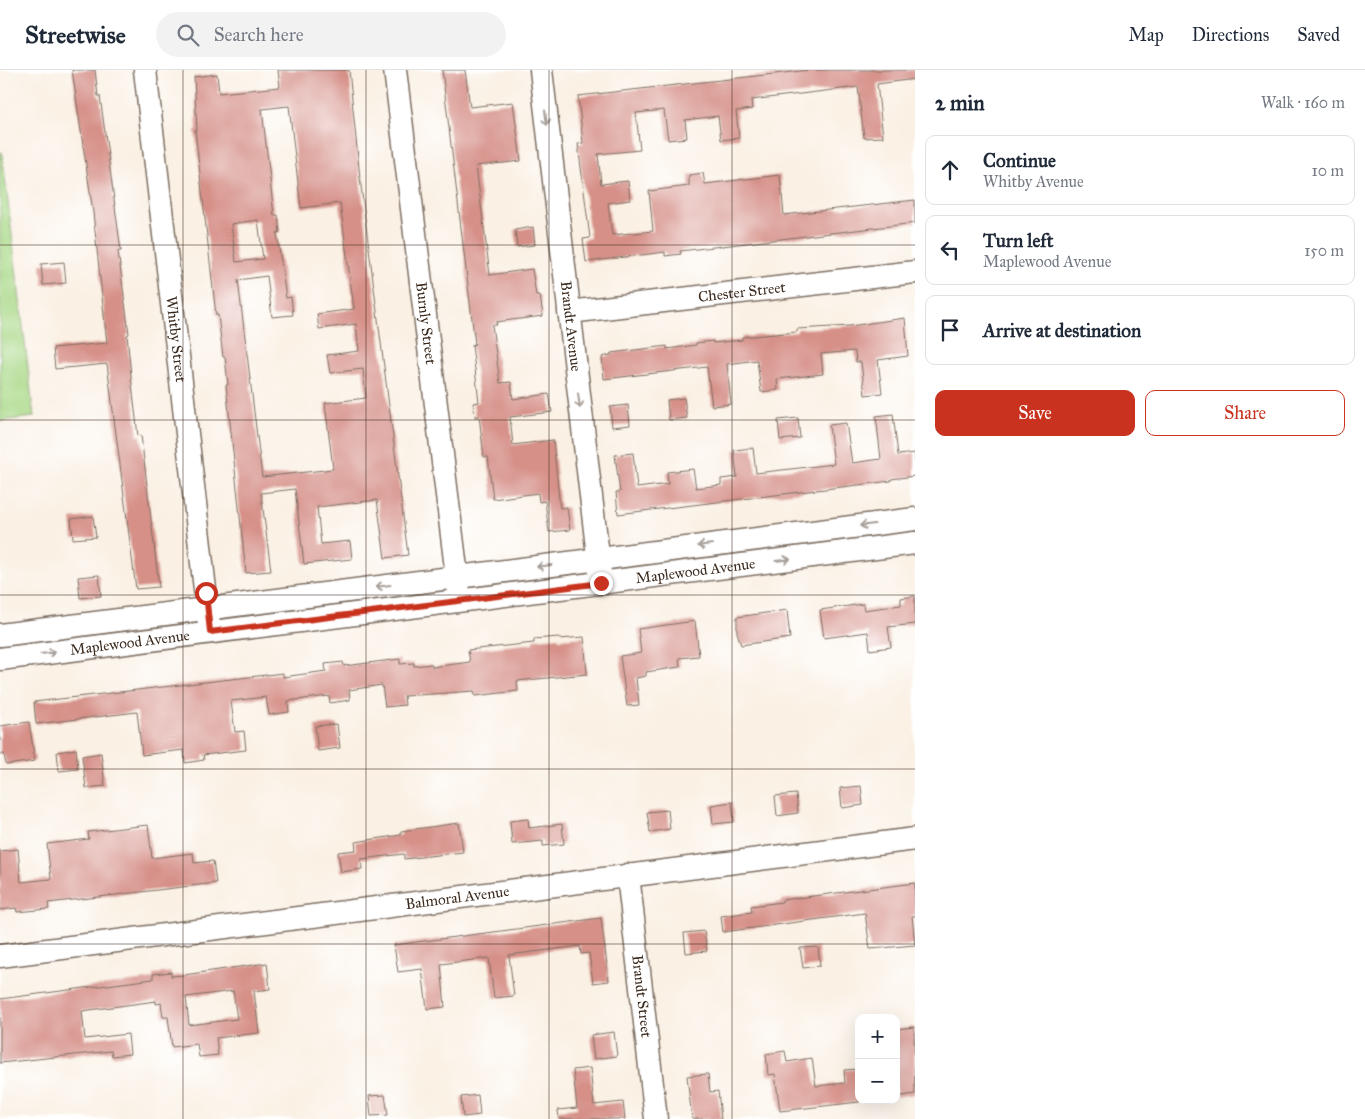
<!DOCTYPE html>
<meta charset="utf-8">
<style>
body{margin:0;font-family:"IM FELL Great Primer",serif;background:#f2f2f3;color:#1f2937}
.controls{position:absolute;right:15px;bottom:15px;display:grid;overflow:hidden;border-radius:10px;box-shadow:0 5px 20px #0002}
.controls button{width:45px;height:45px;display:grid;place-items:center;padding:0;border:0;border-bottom:1px solid #e0e1e3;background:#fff;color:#1f2937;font:25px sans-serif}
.stop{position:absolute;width:15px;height:15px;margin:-11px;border:4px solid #c8321e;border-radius:50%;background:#fff}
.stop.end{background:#c8321e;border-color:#fff;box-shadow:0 1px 5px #0008}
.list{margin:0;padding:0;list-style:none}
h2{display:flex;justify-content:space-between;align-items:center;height:65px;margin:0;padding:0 20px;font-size:21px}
h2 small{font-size:16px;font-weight:400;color:#747a83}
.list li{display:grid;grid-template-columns:32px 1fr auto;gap:15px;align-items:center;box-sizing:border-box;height:70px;margin:0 10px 10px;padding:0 10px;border:1px solid #e0e1e3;border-radius:10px}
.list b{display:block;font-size:19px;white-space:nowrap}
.list p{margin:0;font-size:16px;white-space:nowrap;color:#747a83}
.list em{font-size:16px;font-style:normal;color:#747a83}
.actions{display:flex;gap:10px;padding:15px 20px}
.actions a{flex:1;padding:11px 0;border:1px solid #c8321e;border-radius:10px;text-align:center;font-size:18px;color:#c8321e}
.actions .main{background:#c8321e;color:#fff}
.icon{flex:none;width:28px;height:28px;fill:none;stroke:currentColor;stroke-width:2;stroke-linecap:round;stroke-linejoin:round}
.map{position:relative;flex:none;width:915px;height:1049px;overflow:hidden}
header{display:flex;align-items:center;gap:30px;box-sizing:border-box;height:70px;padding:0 25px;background:#fff;border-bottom:1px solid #e0e1e3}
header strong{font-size:24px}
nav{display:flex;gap:28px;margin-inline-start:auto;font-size:18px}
.search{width:350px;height:45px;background:#f2f2f3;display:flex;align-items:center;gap:12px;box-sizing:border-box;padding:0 18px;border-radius:28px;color:#747a83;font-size:19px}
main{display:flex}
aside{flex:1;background:#fff}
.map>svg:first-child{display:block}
.pitch{fill:#a8d886;stroke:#728152}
.building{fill:#d69088;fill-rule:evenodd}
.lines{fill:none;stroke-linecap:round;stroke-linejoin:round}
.minor-casing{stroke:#7e6f63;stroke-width:25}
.minor{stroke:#fff;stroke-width:22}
.oneway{stroke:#a79f9a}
.route{stroke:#c8321e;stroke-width:6}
.grid{fill:none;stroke:#3b2a1e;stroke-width:1;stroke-opacity:0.55}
.labels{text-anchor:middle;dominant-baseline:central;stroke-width:5;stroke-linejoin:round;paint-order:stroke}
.street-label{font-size:15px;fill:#3b2a1e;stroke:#fff}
</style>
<header>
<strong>Streetwise</strong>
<div class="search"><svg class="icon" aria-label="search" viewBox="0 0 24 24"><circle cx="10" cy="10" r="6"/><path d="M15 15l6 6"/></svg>Search here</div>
<nav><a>Map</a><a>Directions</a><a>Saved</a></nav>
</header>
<main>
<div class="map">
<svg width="915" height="1049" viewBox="0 0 915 1049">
<rect width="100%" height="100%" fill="#fff"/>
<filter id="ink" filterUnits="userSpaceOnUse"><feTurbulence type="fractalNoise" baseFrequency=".02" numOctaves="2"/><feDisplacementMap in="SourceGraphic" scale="10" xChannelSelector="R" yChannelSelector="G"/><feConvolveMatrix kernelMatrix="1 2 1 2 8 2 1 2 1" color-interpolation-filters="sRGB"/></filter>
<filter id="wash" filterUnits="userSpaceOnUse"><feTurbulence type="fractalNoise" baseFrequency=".0096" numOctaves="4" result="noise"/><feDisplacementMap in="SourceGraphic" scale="20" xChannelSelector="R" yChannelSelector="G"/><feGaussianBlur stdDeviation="1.12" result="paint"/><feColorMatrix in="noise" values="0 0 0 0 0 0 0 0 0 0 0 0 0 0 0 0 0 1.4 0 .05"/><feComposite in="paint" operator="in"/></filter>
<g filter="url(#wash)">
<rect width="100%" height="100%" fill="#faf0e3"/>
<polygon class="pitch" points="2,82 34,347 0,351 0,83"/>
<g id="blocks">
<g class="building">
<polygon points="72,0 95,0 98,26 100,26 121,181 118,181 129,264 127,265 131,306 138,366 141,365 159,517 136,519 107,294 55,299 53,278 107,273 93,142"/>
<path d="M 278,0 L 349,0 L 360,108 L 408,485 L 385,488 L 377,430 L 317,437 L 321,474 L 350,471 L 352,489 L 304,494 L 295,419 L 261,423 L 271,501 L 246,503 L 226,315 L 228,315 L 225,287 L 223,287 L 218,245 L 216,245 L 195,60 L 197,60 L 194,7 L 217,4 L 219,23 L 280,17 ZM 289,36 L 301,138 L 340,133 L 354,239 L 317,244 L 319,259 L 356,254 L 359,281 L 327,285 L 330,303 L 363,299 L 366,328 L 325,333 L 333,399 L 262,407 L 238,210 L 267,206 L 272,247 L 293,245 L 291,227 L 286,228 L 277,163 L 280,162 L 278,145 L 274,145 L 262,39 ZM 258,150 L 263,189 L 236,192 L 231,154 Z"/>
<polygon points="442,0 465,0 470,37 513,32 521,91 476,96 490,205 532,199 536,225 540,225 543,246 496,252 497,255 492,255 500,313 511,312 513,329 549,324 552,342 510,347 513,375 553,370 560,438 567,437 570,460 549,462 545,431 539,432 538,423 493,429 488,387 484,387 479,346 475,347 473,333 479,332 472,275 475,274"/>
<polygon points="810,0 915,0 915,9 877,14 883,67 864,68 858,17 751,30 752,39 736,41 739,68 721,70 718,46 685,50 687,68 668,70 664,40 636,43 640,80 598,84 601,114 628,111 630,130 608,133 612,165 653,161 649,121 689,116 689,105 703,103 705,114 780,105 784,145 915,130 915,153 680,181 681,184 665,186 665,182 586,192 583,169 590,168 578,74 583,73 578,26"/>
<polygon points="533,157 535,175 517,177 515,160"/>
<polygon points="64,192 66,213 43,215 41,194"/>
<polygon points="905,248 908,286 878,290 882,323 865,325 861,292 856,292 855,281 821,284 823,304 777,309 778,320 761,322 757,290 727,294 731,334 712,336 707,297 604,309 602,287 611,285 611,283 667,276 667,279 696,275 696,273 713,271 713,273 742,270 742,267 797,262 797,259 850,256"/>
<polygon points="684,328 687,348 669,350 667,330"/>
<polygon points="628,335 630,355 612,357 610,337"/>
<polygon points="893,344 898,385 915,383 915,406 891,409 891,411 618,444 616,422 620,422 615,385 633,383 637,418 668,414 667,402 693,399 696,418 721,415 721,409 737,407 734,380 753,378 756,403 834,394 829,355 846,353 852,393 881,389 876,346"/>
<polygon points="798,348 800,368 780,370 778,350"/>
<polygon points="93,446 96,467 73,469 71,449"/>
<polygon points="99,505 101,526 80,528 78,507"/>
<polygon points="915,526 915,554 888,557 891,577 870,580 868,562 824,568 820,540 863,534 864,540 901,535 901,528"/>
<polygon points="787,540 790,568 741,575 737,562 737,547"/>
<polygon points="695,551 699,586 679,588 680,597 646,602 646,606 636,608 639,635 627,636 620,586 641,583 638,559"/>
<polygon points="559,567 559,569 584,567 587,604 517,611 518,621 475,626 474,621 404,626 405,635 385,637 382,615 349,620 350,630 330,633 329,626 288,631 289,642 269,645 266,627 231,631 235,662 244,661 246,680 203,685 204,690 185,693 184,680 142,685 137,642 36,654 34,632 283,603 283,607 326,601 325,594 343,592 344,596 400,589 400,594 414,593 414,596 432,594 432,597 470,592 468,580 534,573 534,569"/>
<polygon points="29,652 35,691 6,695 4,684 0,684 0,656"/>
<polygon points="337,654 340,678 318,681 315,656"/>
<polygon points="76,679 78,699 59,701 57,682"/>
<polygon points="101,683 105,716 86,718 82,686"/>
<polygon points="861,716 863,735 842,738 840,718"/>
<polygon points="796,724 798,743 777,746 775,726"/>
<polygon points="732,732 734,752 713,754 711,735"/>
<polygon points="668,740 670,759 650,762 647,742"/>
<polygon points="528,749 529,758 562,754 564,774 543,776 543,771 512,774 510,751"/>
<polygon points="459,753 463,782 404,789 404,784 361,789 362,799 341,802 338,782 356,780 355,772 401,765 401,761"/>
<polygon points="148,755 152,788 193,783 194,793 213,791 216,813 48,833 49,839 17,842 16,838 0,840 0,781 18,779 21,812 51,809 47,774 89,769 88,762"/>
<polygon points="915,813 915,846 912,846 915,875 870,879 865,843 723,862 721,846 752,842 751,836 782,832 782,830"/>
<polygon points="601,848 609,911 593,913 589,883 581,884 580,876 509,885 514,926 494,928 489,888 441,894 445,937 427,939 422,899 398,902 394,875"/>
<polygon points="704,861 707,881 686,883 684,863"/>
<polygon points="818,877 820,896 803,898 800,878"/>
<path d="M 267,893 L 270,919 L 254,921 L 259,963 L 216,968 L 218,985 L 199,987 L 197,974 L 172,977 L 168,947 L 163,947 L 161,933 L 156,934 L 156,931 L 82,941 L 85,969 L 128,964 L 130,984 L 112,986 L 111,981 L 0,993 L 0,929 L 153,909 L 153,904 L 171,902 L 171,906 L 184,905 ZM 233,921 L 237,949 L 189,955 L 186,927 Z"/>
<polygon points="914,957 915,1024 896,1027 896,959"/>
<polygon points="614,962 617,986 594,989 591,965"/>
<polygon points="785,981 787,992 812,988 816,1016 845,1013 844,1000 859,999 859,1032 780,1041 775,1004 768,1005 766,984"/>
<polygon points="590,998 594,1035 623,1032 625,1049 559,1049 558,1040 577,1038 573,1000"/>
<polygon points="708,1004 710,1022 718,1021 721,1049 692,1049 687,1006"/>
<polygon points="385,1025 388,1045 371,1046 369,1026"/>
<polygon points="478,1025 480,1045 463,1047 461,1027"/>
</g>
</g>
</g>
<g filter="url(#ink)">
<use href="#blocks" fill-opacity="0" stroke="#7e6f63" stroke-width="1"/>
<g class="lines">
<defs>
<g id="minor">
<path id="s1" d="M 145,0 L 209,554"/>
<path id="s2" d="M 395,0 L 459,523"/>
<path id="s3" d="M 541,0 L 600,503"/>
<path id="s4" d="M 569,242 L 915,202"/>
<polyline points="0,565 915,449"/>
<path id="s5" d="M 0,589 L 915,473"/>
<path id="s6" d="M 628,805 L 656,1049"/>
<path id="s7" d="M 0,886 L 915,769"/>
</g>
</defs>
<use href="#minor" class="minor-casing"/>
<use href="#minor" class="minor"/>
</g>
<defs><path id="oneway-shaft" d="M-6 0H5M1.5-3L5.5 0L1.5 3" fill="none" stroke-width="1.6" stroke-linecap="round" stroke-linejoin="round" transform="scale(1.25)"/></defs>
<g class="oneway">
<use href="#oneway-shaft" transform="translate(546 48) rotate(83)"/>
<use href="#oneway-shaft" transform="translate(579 331) rotate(83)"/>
<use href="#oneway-shaft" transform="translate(867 455) rotate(173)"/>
<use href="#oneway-shaft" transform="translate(705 475) rotate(173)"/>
<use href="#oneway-shaft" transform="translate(783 490) rotate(-7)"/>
<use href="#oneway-shaft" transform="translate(544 496) rotate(173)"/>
<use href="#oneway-shaft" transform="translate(383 516) rotate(173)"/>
<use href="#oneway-shaft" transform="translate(48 583) rotate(-7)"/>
</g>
</g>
<g class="lines" filter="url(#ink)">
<polyline class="route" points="206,523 210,562 601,513"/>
</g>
<path class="grid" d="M 183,0 L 183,1049M 366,0 L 366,1049M 549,0 L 549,1049M 732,0 L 732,1049M 0,175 L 915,175M 0,350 L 915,350M 0,525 L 915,525M 0,699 L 915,699M 0,874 L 915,874"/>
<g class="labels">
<g class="street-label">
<text stroke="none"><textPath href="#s4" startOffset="174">Chester Street</textPath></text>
<text stroke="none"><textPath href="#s2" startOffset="255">Burnly Street</textPath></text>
<text stroke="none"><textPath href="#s3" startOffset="258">Brandt Avenue</textPath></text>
<text stroke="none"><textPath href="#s1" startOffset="271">Whitby Street</textPath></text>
<text stroke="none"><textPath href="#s5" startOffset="701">Maplewood Avenue</textPath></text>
<text stroke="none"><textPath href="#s5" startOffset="131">Maplewood Avenue</textPath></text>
<text stroke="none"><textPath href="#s7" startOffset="461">Balmoral Avenue</textPath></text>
<text stroke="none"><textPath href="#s6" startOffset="122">Brandt Street</textPath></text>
</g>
</g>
</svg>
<div class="controls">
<button>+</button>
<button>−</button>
</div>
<div class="stop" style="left:206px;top:523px"></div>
<div class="stop end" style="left:601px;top:513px"></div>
</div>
<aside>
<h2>2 min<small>Walk · 160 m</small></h2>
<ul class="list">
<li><svg class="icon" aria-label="ahead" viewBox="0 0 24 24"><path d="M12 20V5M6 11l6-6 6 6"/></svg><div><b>Continue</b><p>Whitby Avenue</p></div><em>10 m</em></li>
<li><svg class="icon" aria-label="left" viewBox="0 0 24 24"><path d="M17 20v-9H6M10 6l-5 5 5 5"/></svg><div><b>Turn left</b><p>Maplewood Avenue</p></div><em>150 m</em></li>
<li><svg class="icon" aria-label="arrive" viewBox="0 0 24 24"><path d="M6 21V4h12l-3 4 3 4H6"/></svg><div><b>Arrive at destination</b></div></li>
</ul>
<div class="actions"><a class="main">Save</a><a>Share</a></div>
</aside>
</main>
